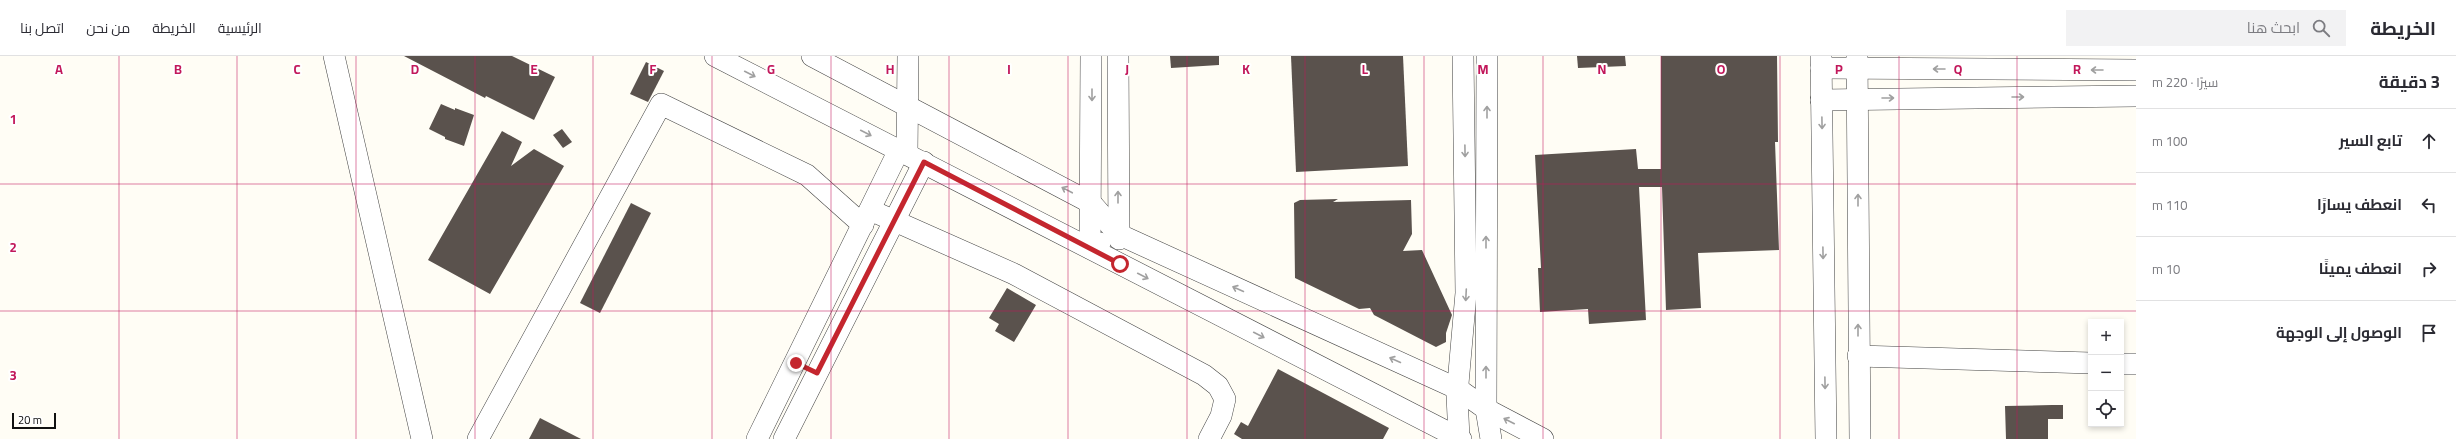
<!DOCTYPE html>
<html lang="ar">
<meta charset="utf-8">
<style>
body{margin:0;font-family:Georgia,Cairo,serif;background:#f2f2f3;color:#2b2b33;direction:rtl}
.controls{position:absolute;right:12px;bottom:12px;display:grid;overflow:hidden;border-radius:0px;box-shadow:0 2px 6px #0003}
.controls button{width:36px;height:36px;display:grid;place-items:center;padding:0;border:0;border-bottom:1px solid #e1e1e2;background:#fff;color:#2b2b33;font:20px sans-serif}
.scale{position:absolute;left:12px;bottom:10px;width:44px;box-sizing:border-box;padding-left:4px;border:2px solid #111;border-top:0;font-size:11px;line-height:14px;white-space:nowrap;color:#111;-webkit-text-stroke:3px #fff;paint-order:stroke}
.stop{position:absolute;width:12px;height:12px;margin:-9px;border:3px solid #c4262e;border-radius:50%;background:#fff}
.stop.end{background:#c4262e;border-color:#fff;box-shadow:0 1px 4px #0008}
.list{margin:0;padding:0;list-style:none}
h2{display:flex;justify-content:space-between;align-items:center;height:52px;margin:0;padding:0 16px;font-size:17px}
h2 small{font-size:13px;font-weight:400;color:#7c7c81}
.list li{display:grid;grid-template-columns:26px 1fr auto;gap:12px;align-items:center;box-sizing:border-box;height:64px;padding:0 16px;border-top:1px solid #e1e1e2}
.list b{display:block;font-size:15px;white-space:nowrap}
.list em{font-size:13px;font-style:normal;color:#7c7c81}
.icon{flex:none;width:22px;height:22px;fill:none;stroke:currentColor;stroke-width:2;stroke-linecap:round;stroke-linejoin:round}
.map{position:relative;flex:none;width:2136px;height:383px;overflow:hidden;direction:ltr}
header{display:flex;align-items:center;gap:24px;box-sizing:border-box;height:56px;padding:0 20px;background:#fff;border-bottom:1px solid #e1e1e2}
header strong{font-size:19px}
nav{display:flex;gap:22px;margin-inline-start:auto;font-size:14px}
.search{width:280px;height:36px;background:#f2f2f3;display:flex;align-items:center;gap:10px;box-sizing:border-box;padding:0 14px;border-radius:0px;color:#7c7c81;font-size:15px}
main{display:flex}
aside{flex:1;background:#fff}
.map>svg:first-child{display:block}
.building{fill:#5a524d}
.lines{fill:none;stroke-linecap:round;stroke-linejoin:round}
.minor-casing{stroke:#444;stroke-width:22}
.minor{stroke:#fff;stroke-width:21}
.oneway{stroke:#a0a0a0}
.route{stroke:#c4262e;stroke-width:5}
.grid{fill:none;stroke:#c2185b;stroke-width:1;stroke-opacity:0.55}
.grid-label{font-size:13px;text-anchor:middle;font-weight:bold;fill:#c2185b;stroke:#fff;stroke-width:4;stroke-linejoin:round;paint-order:stroke}
</style>
<header>
<strong>الخريطة</strong>
<div class="search"><svg class="icon" aria-label="search" viewBox="0 0 24 24"><circle cx="10" cy="10" r="6"/><path d="M15 15l6 6"/></svg>ابحث هنا</div>
<nav><a>الرئيسية</a><a>الخريطة</a><a>من نحن</a><a>اتصل بنا</a></nav>
</header>
<main>
<aside>
<h2>3 دقيقة<small>سيرًا · 220 m</small></h2>
<ul class="list">
<li><svg class="icon" aria-label="ahead" viewBox="0 0 24 24"><path d="M12 20V5M6 11l6-6 6 6"/></svg><div><b>تابع السير</b></div><em>100 m</em></li>
<li><svg class="icon" aria-label="left" viewBox="0 0 24 24"><path d="M17 20v-9H6M10 6l-5 5 5 5"/></svg><div><b>انعطف يسارًا</b></div><em>110 m</em></li>
<li><svg class="icon" aria-label="right" viewBox="0 0 24 24"><path d="M7 20v-9h11M14 6l5 5-5 5"/></svg><div><b>انعطف يمينًا</b></div><em>10 m</em></li>
<li><svg class="icon" aria-label="arrive" viewBox="0 0 24 24"><path d="M6 21V4h12l-3 4 3 4H6"/></svg><div><b>الوصول إلى الوجهة</b></div></li>
</ul>
</aside>
<div class="map">
<svg width="2136" height="383" viewBox="0 0 2136 383">
<rect width="100%" height="100%" fill="#fffdf5"/>
<g class="building">
<polygon points="404,0 512,0 555,21 534,64 486,40 485,42"/>
<polygon points="1170,0 1219,0 1219,9 1171,12"/>
<polygon points="1291,0 1403,0 1408,110 1296,116"/>
<polygon points="1577,0 1625,0 1626,10 1578,12"/>
<polygon points="1661,0 1777,0 1778,86 1775,86 1779,194 1698,197 1701,252 1666,254 1662,131 1639,131 1646,264 1589,268 1588,253 1540,256 1538,212 1541,212 1535,99 1636,93 1638,113 1661,113"/>
<polygon points="646,6 664,15 648,46 630,38"/>
<polygon points="441,48 455,54 455,52 474,59 464,90 445,83 445,81 429,73"/>
<polygon points="562,73 572,86 563,92 553,79"/>
<polygon points="502,75 522,86 511,110 534,93 564,110 490,238 428,204"/>
<polygon points="1338,143 1333,146 1411,144 1412,178 1403,195 1422,194 1452,259 1446,277 1446,286 1436,291 1374,259 1370,252 1359,253 1295,222 1294,147 1300,144"/>
<polygon points="631,147 651,157 600,257 580,247"/>
<polygon points="1007,232 1036,249 1014,286 995,275 999,268 989,262"/>
<polygon points="1278,313 1389,372 1383,383 1242,383 1234,378 1241,366 1248,370"/>
<polygon points="2052,349 2063,349 2063,363 2048,363 2048,383 2006,383 2005,350"/>
<polygon points="540,362 581,383 529,383"/>
</g>
<g class="lines">
<defs>
<g id="minor">
<polyline points="334,0 422,383"/>
<polyline points="715,0 1461,383"/>
<polyline points="812,0 1091,147 1118,178 1458,333 1486,353 1543,383"/>
<polyline points="1091,0 1090,192 1100,187"/>
<polyline points="1118,0 1119,183"/>
<polyline points="1487,0 1486,353 1491,383"/>
<polyline points="1821,0 1826,383"/>
<polyline points="1857,0 1860,383"/>
<polyline points="1821,12 2136,14"/>
<polyline points="1821,44 2136,40"/>
<polyline points="907,98 908,0"/>
<polyline points="870,154 1014,218 1204,319 1218,330 1225,343 1221,360 1209,383"/>
<polyline points="1858,300 2091,307"/>
<polyline points="2121,308 2136,308"/>
<polyline points="1459,382 1457,339 1466,237 1463,0"/>
<polyline points="478,383 661,48 807,119 863,169"/>
<polyline points="757,383 899,94"/>
<polyline points="784,383 924,106"/>
</g>
</defs>
<use href="#minor" class="minor-casing"/>
<use href="#minor" class="minor"/>
</g>
<defs><path id="oneway-shaft" d="M-6 0H5M1.5-3L5.5 0L1.5 3" fill="none" stroke-width="1.6" stroke-linecap="round" stroke-linejoin="round"/></defs>
<g class="oneway">
<use href="#oneway-shaft" transform="translate(1939 13) rotate(-180)"/>
<use href="#oneway-shaft" transform="translate(2097 14) rotate(-180)"/>
<use href="#oneway-shaft" transform="translate(750 18) rotate(27)"/>
<use href="#oneway-shaft" transform="translate(1092 39) rotate(90)"/>
<use href="#oneway-shaft" transform="translate(2018 41)"/>
<use href="#oneway-shaft" transform="translate(1888 42)"/>
<use href="#oneway-shaft" transform="translate(1487 56) rotate(-90)"/>
<use href="#oneway-shaft" transform="translate(1822 67) rotate(89)"/>
<use href="#oneway-shaft" transform="translate(866 77) rotate(27)"/>
<use href="#oneway-shaft" transform="translate(1465 95) rotate(89)"/>
<use href="#oneway-shaft" transform="translate(1067 134) rotate(-152)"/>
<use href="#oneway-shaft" transform="translate(1118 141) rotate(-90)"/>
<use href="#oneway-shaft" transform="translate(1858 144) rotate(-90)"/>
<use href="#oneway-shaft" transform="translate(1486 186) rotate(-90)"/>
<use href="#oneway-shaft" transform="translate(1823 197) rotate(89)"/>
<use href="#oneway-shaft" transform="translate(1143 220) rotate(27)"/>
<use href="#oneway-shaft" transform="translate(1238 233) rotate(-156)"/>
<use href="#oneway-shaft" transform="translate(1466 239) rotate(93)"/>
<use href="#oneway-shaft" transform="translate(1858 274) rotate(-90)"/>
<use href="#oneway-shaft" transform="translate(1259 279) rotate(27)"/>
<use href="#oneway-shaft" transform="translate(1395 304) rotate(-156)"/>
<use href="#oneway-shaft" transform="translate(1486 316) rotate(-90)"/>
<use href="#oneway-shaft" transform="translate(1825 327) rotate(89)"/>
<use href="#oneway-shaft" transform="translate(1509 365) rotate(-153)"/>
</g>
<g class="lines">
<polyline class="route" points="796,307 817,317 924,106 1120,208"/>
</g>
<path class="grid" d="M 119,0 L 119,383M 237,0 L 237,383M 356,0 L 356,383M 475,0 L 475,383M 593,0 L 593,383M 712,0 L 712,383M 831,0 L 831,383M 949,0 L 949,383M 1068,0 L 1068,383M 1187,0 L 1187,383M 1305,0 L 1305,383M 1424,0 L 1424,383M 1543,0 L 1543,383M 1661,0 L 1661,383M 1780,0 L 1780,383M 1899,0 L 1899,383M 2017,0 L 2017,383M 0,128 L 2136,128M 0,255 L 2136,255"/>
<g class="grid-label">
<text x="59" y="18">A</text>
<text x="178" y="18">B</text>
<text x="297" y="18">C</text>
<text x="415" y="18">D</text>
<text x="534" y="18">E</text>
<text x="653" y="18">F</text>
<text x="771" y="18">G</text>
<text x="890" y="18">H</text>
<text x="1009" y="18">I</text>
<text x="1127" y="18">J</text>
<text x="1246" y="18">K</text>
<text x="1365" y="18">L</text>
<text x="1483" y="18">M</text>
<text x="1602" y="18">N</text>
<text x="1721" y="18">O</text>
<text x="1839" y="18">P</text>
<text x="1958" y="18">Q</text>
<text x="2077" y="18">R</text>
<text x="13" y="68">1</text>
<text x="13" y="196">2</text>
<text x="13" y="324">3</text>
</g>
</svg>
<div class="controls">
<button>+</button>
<button>−</button>
<button><svg class="icon" aria-label="locate" viewBox="0 0 24 24"><circle cx="12" cy="12" r="6"/><path d="M12 2v4M12 18v4M2 12h4M18 12h4"/></svg></button>
</div>
<div class="scale">20 m</div>
<div class="stop" style="left:1120px;top:208px"></div>
<div class="stop end" style="left:796px;top:307px"></div>
</div>
</main>
